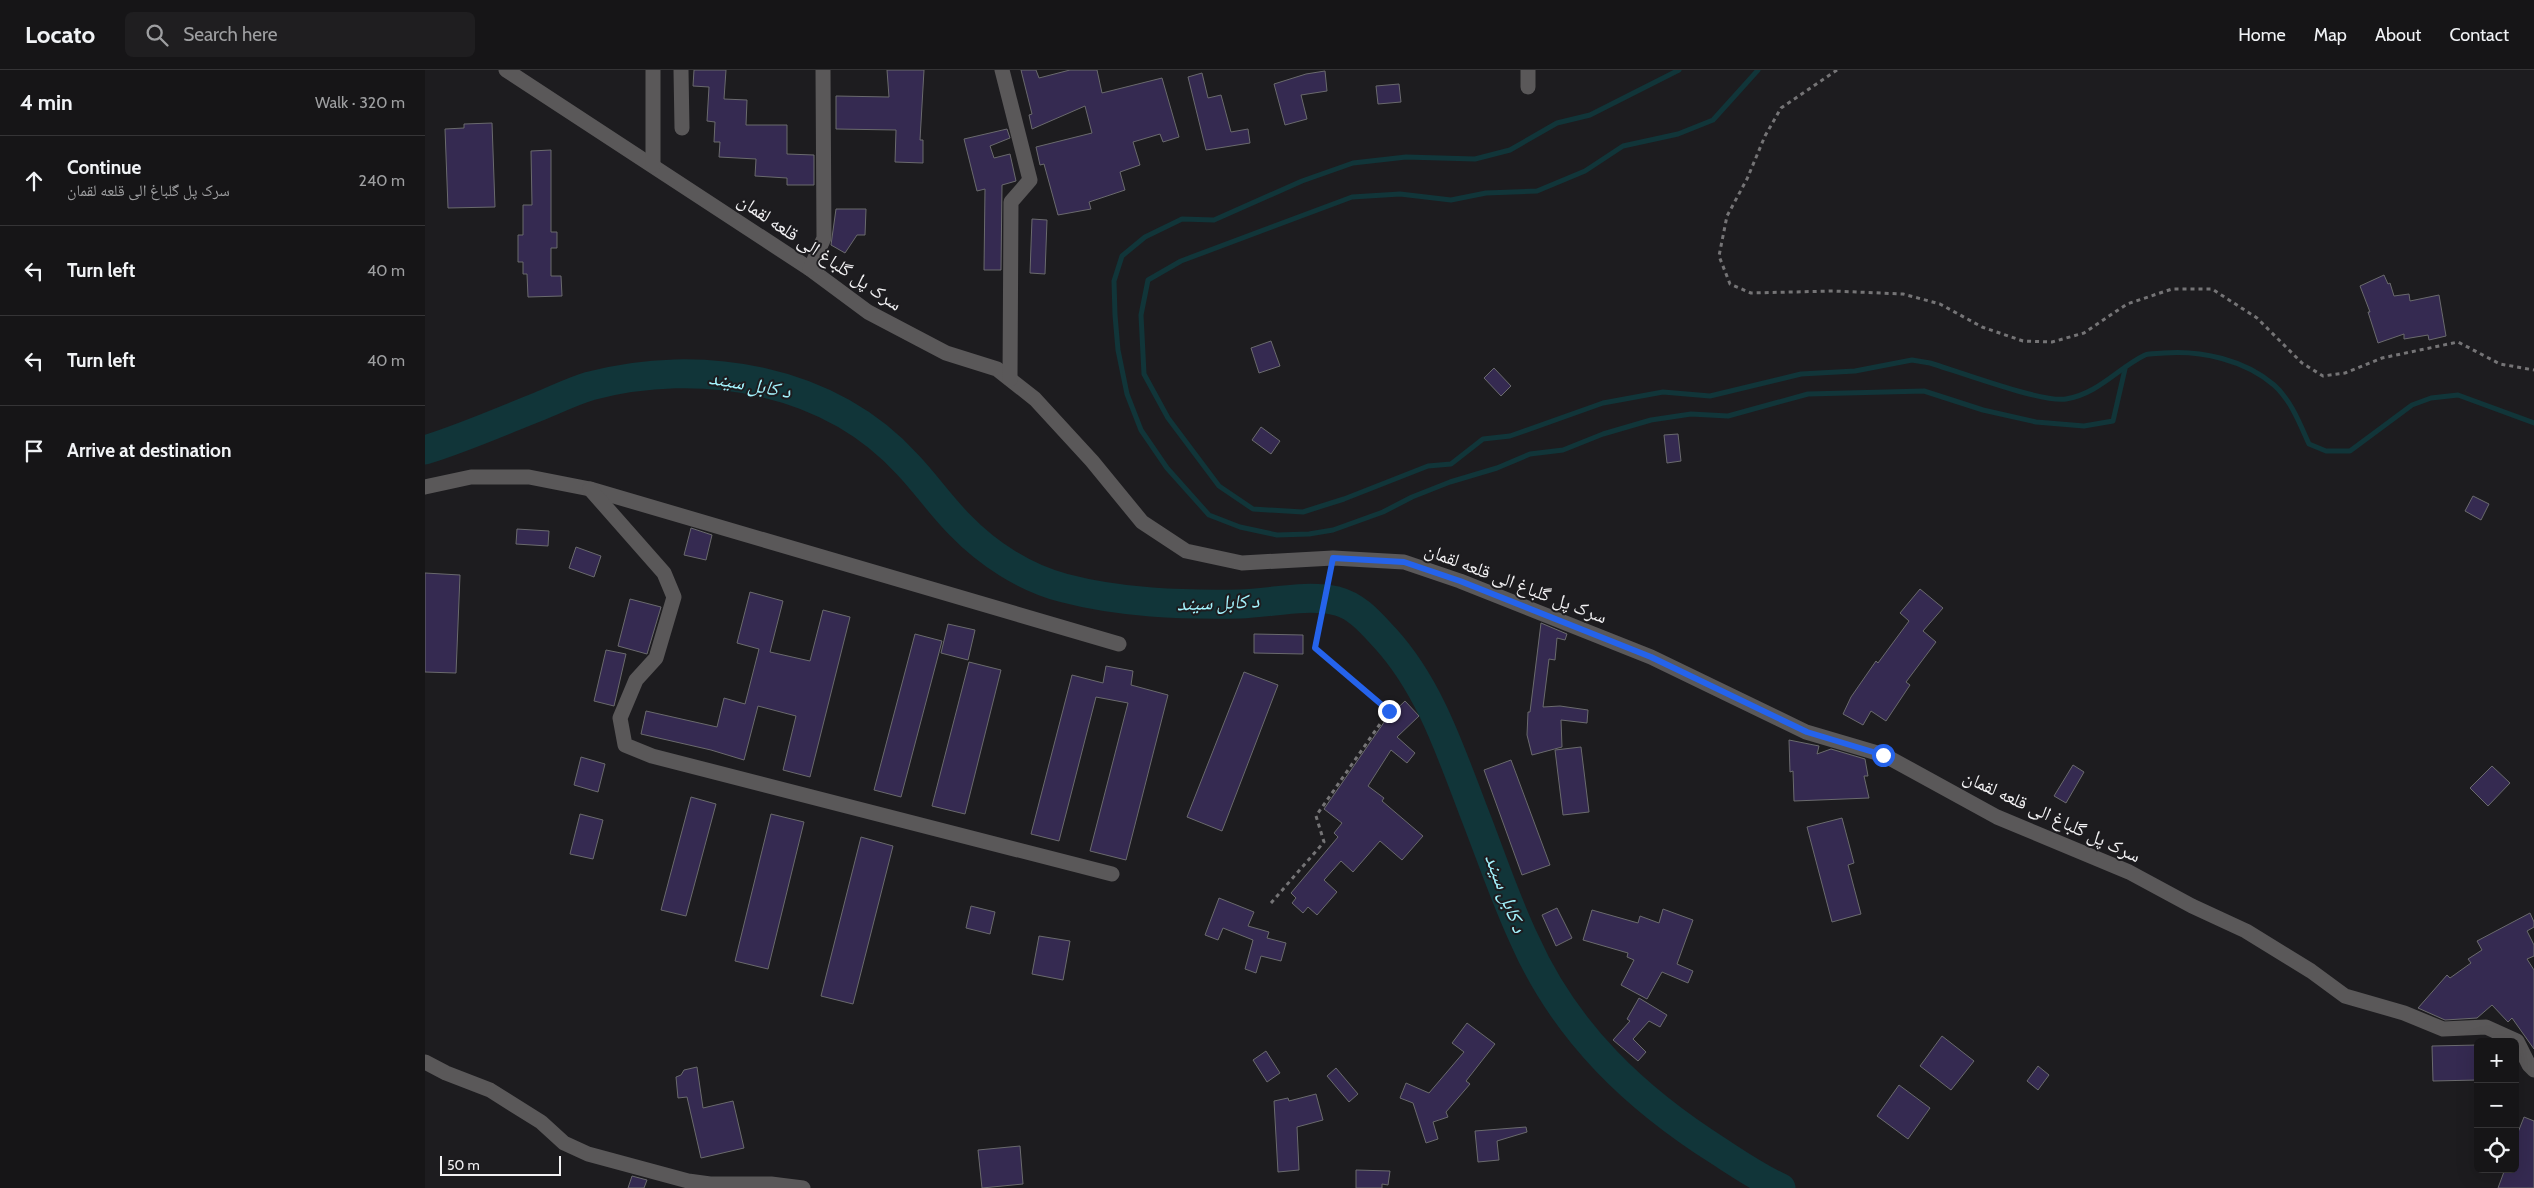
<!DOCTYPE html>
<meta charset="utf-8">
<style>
body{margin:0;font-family:Cabin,"Noto Naskh Arabic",sans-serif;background:#1f1e20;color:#f1f3f6}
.controls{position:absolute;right:15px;bottom:15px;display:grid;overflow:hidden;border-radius:8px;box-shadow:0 5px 20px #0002}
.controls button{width:45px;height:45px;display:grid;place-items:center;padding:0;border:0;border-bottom:1px solid #353436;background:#161517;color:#f1f3f6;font:25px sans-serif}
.scale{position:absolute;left:15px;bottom:12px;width:121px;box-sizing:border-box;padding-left:5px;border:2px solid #f2f1f3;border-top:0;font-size:14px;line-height:18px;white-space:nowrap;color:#f2f1f3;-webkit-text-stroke:4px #1d1c1f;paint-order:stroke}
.stop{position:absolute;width:15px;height:15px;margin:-11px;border:4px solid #2563eb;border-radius:50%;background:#fff}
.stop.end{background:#2563eb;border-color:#fff;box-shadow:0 1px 5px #0008}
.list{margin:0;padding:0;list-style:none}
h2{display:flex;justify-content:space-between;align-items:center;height:65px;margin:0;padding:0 20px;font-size:21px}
h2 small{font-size:16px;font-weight:400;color:#9e9fa1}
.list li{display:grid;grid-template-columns:32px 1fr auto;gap:15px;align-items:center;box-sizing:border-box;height:90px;padding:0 20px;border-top:1px solid #353436}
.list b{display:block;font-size:19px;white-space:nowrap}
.list p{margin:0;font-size:16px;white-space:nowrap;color:#9e9fa1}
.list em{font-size:16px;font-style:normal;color:#9e9fa1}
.icon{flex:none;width:28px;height:28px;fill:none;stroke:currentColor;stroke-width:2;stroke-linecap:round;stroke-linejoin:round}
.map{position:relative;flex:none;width:2109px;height:1118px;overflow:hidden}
header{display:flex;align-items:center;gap:30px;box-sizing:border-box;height:70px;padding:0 25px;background:#161517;border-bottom:1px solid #353436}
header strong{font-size:24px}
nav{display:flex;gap:28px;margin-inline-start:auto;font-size:18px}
.search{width:350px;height:45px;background:#1f1e20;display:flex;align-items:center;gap:12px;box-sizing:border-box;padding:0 18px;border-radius:8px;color:#9e9fa1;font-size:19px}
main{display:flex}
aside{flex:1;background:#161517}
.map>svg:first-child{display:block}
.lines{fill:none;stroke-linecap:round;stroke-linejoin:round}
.stream{stroke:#113539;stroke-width:5}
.river{stroke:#113539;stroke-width:29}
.building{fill:#352a51;stroke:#6a6a6d}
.path{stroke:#757476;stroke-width:3;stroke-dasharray:4 4;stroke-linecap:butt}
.minor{stroke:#5a5859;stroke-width:15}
.route{stroke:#2563eb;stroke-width:6}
.labels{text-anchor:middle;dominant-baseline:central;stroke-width:4;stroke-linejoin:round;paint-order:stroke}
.street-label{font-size:19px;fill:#f2f1f3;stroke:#1d1c1f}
.water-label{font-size:20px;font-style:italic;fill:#a4f3fd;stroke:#1d1c1f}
</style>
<header>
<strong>Locato</strong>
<div class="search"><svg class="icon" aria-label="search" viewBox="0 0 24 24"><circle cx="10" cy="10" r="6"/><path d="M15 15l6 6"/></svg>Search here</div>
<nav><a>Home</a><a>Map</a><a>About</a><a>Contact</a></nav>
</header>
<main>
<aside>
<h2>4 min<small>Walk · 320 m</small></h2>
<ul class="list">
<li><svg class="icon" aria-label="ahead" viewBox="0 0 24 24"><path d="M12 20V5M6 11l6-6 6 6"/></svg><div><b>Continue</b><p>سرک پل گلباغ الی قلعه لقمان</p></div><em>240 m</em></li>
<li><svg class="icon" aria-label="left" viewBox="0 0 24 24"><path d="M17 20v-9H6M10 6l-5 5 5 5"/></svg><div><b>Turn left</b></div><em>40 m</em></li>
<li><svg class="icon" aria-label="left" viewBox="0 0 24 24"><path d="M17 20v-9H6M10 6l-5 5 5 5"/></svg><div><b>Turn left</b></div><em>40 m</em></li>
<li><svg class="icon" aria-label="arrive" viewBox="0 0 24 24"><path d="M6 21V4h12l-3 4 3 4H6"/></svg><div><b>Arrive at destination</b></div></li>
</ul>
</aside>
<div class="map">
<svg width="2109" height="1118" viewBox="0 0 2109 1118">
<rect width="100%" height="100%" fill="#1d1c1f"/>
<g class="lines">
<g class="stream">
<polyline points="1254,0 1165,45 1132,53 1085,80 1050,89 981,87 928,93 877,111 789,150 757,149 720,167 697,186 689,211 690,245 693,280 702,324 716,360 742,398 784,445 815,457 852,465 884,464 908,460 958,442 987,427 1025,412 1072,398 1105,384 1138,380 1178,364 1226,350 1266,344 1303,346 1383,324 1499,321 1558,340 1611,352 1659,356 1688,351 1700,299"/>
<path d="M 1333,0 L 1288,50 L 1253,64 L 1198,76 L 1160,101 L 1112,121 L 1061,123 L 1026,130 L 975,124 L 927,127 L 756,191 L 723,210 L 716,245 L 719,304 L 743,348 L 794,416 L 828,439 L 878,442 L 919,429 L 1003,396 L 1026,394 L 1058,369 L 1085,366 L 1178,333 L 1238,322 L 1285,326 L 1376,304 L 1430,301 L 1487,290 L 1505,293 C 1532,301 1617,333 1641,329 C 1673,324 1693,298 1720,285 C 1725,283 1733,284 1739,283 C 1776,280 1820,290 1849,315 C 1866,330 1875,354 1884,374 L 1901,381 L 1925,381 L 1987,335 L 2006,328 L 2033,325 L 2109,353"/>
</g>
<path class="river" d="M 0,380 C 39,368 77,351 115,336 C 132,329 148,321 165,316 C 275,287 404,308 483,395 C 501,414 516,436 535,455 C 563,484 600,508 639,518 C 696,533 756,535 815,534 C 846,533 881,524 912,531 C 932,536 946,553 960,568 C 1004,616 1025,680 1048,740 C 1065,783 1080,829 1100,871 C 1141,963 1211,1029 1295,1082 C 1315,1095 1334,1108 1356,1118"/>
</g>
<g class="building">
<polygon points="269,0 301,0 299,29 322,30 321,55 362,55 362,84 389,85 389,115 362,115 362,108 330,106 331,89 294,87 295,72 289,72 290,52 282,51 284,17 268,16"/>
<polygon points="462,0 499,0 495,70 498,70 498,93 470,92 471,60 411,59 411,26 464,27"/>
<polygon points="596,0 611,0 614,8 645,0 672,0 677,23 737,8 754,67 738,72 735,64 708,72 715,95 695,102 700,120 664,132 666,139 633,145 619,94 615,95 611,77 667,63 660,36 607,59 604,45 607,44"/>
<polygon points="900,1 902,21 876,25 882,49 860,55 849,14 881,4"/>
<polygon points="777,3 783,28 796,25 806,62 823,59 825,73 781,80 763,7"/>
<polygon points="974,14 976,32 953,34 951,16"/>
<polygon points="67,53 70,137 23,138 20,59 39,58 39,54"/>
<polygon points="582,59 585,68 565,76 569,88 585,84 591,111 577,115 576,200 559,200 560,119 552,121 539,69"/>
<polygon points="126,80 126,162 132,162 132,178 126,178 126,206 136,206 137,226 103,227 102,204 98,204 98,192 93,192 93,165 98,165 98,135 107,135 106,81"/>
<polygon points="411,139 441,139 440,165 432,165 420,183 406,175"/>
<polygon points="607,149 622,150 620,204 605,203"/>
<polygon points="1959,205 1963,214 1965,213 1969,226 1984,224 1985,231 2014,225 2021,266 2004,270 2003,265 1979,269 1979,264 1953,273 1943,242 1945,242 1935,216"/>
<polygon points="846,271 855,296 834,303 826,278"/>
<polygon points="1069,298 1086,316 1076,326 1059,308"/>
<polygon points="836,357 855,371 846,384 827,370"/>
<polygon points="1253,364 1256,391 1242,393 1239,365"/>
<polygon points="2048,426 2064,434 2056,450 2040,441"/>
<polygon points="266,458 287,465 281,490 259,485"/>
<polygon points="92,459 124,461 123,476 91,474"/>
<polygon points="151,477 176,486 169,507 144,498"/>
<polygon points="0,503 35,505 31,603 0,602"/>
<polygon points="1495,519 1518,538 1498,561 1511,572 1481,612 1485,615 1461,651 1446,641 1438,655 1418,644 1426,627 1451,591 1453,593 1484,551 1475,543"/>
<polygon points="325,522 358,531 345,582 385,591 398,540 425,547 385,707 358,700 371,646 333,636 319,690 286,680 216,664 221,641 292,657 299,628 320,634 334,579 312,573"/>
<polygon points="205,529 236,537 222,584 193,576"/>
<polygon points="1116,553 1142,564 1140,570 1132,568 1130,590 1124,589 1118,637 1135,636 1163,640 1162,653 1136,650 1137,677 1107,685 1102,665 1103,642 1105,642"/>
<polygon points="523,554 550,560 543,590 516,583"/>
<polygon points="490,564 517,571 476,727 449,720"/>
<polygon points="829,564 878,565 878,584 829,583"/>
<polygon points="181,580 201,584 189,636 169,631"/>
<polygon points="544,592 576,600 540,744 507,736"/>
<polygon points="681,596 708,601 706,615 743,625 701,790 665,781 703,633 671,627 634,771 606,764 647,605 678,613"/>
<polygon points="819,602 853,615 797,761 762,747"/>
<polygon points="980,631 994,646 972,667 990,683 982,693 966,680 943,716 959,728 957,731 998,766 977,790 955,771 928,802 916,791 899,810 912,822 892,845 883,837 878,843 867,833 871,828 866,823 913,767 909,763 917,753 899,739 962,648"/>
<polygon points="1364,670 1394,676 1392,684 1406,679 1440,689 1443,706 1439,706 1444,728 1369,731 1368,701 1365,702"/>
<polygon points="1156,677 1164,742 1138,745 1130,680"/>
<polygon points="156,687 180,694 173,722 149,715"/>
<polygon points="1086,690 1125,795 1097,805 1059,700"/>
<polygon points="1648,695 1659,702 1641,733 1629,726"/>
<polygon points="2067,696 2085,713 2063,736 2045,718"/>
<polygon points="266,727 291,734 261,846 236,840"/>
<polygon points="155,744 178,750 168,789 145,784"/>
<polygon points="346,744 379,752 343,899 310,891"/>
<polygon points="1417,748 1429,793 1423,795 1436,844 1407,852 1382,757"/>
<polygon points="436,767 468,776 428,934 396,926"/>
<polygon points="794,828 829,842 823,856 844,862 842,868 861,873 856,891 836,886 831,903 820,899 828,870 798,858 793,870 780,865"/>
<polygon points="546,836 570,842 565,864 541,858"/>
<polygon points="1132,838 1147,868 1131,876 1117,845"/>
<polygon points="1238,839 1268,850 1252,894 1268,901 1263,913 1237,902 1222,929 1196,915 1209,890 1202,887 1203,883 1158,870 1167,840 1213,853 1215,846 1234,853"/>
<polygon points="2105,843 2109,852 2109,857 2102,861 2109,875 2109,886 2102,889 2109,900 2109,979 2087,948 2083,952 2067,935 2052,948 2020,950 1993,938 2022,905 2025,908 2046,893 2043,889 2057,880 2052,871"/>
<polygon points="614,866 645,871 638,910 607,904"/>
<polygon points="1214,928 1242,945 1235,957 1224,951 1208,969 1221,982 1213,991 1188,970 1205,951 1202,949"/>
<polygon points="1042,953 1070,974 1041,1011 1045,1014 1021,1042 1023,1047 1008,1052 1013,1069 1001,1073 988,1033 975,1028 981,1013 1004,1023 1039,982 1027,973"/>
<polygon points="1517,966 1549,991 1526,1020 1495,996"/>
<polygon points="2053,975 2053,1010 2008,1011 2007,976"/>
<polygon points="841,981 855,1003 842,1012 828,990"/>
<polygon points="1613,996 1624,1005 1613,1020 1602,1011"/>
<polygon points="272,997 278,1038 308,1031 319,1078 276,1088 262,1027 253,1028 251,1007 256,1005 259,1000"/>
<polygon points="911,998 933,1024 924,1032 902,1006"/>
<polygon points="1474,1015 1505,1038 1483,1069 1452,1046"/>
<polygon points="891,1024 898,1050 872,1057 874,1100 853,1102 849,1031 863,1028 864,1031"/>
<polygon points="2099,1047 2109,1051 2109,1118 2073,1118 2080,1099 2090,1099 2090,1070"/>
<polygon points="1101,1057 1102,1062 1072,1071 1074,1090 1053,1092 1050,1061"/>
<polygon points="595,1076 598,1114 557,1118 553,1080"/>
<polygon points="931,1100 965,1101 963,1115 957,1114 957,1118 931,1118"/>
<polygon points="207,1106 222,1110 219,1118 203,1118"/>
</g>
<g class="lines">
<g class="path">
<polyline points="1412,0 1356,38 1340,66 1322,109 1302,146 1294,186 1305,214 1326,223 1408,221 1478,224 1515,234 1557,257 1598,271 1627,272 1659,263 1702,234 1747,219 1787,219 1832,248 1877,293 1898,306 1920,303 1957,288 2033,272 2075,294 2109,300"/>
<polyline points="846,833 899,772 891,746 964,641 890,578 906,501"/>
</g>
<g class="minor">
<polyline points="81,0 385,199 443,242 521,283 572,299 610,329 667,391 717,452 761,481 817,493 908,488 979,492 1035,511 1226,587 1381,662 1459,685 1572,747 1704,802 1767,836 1821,861 1886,901 1920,926 1979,943 2018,959 2061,957 2092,971 2104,995 2109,1000"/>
<polyline points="228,0 228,95"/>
<polyline points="256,0 257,58"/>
<polyline points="577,0 605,110 586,132 585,309"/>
<polyline points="1103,17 1103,0"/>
<polyline points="385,199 399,168 398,0"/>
<polyline points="0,417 46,407 104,407 165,419 694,574"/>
<polyline points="165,419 239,503 249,527 231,588 211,610 195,648 200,675 227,686 687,804"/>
<polyline points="0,992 21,1003 65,1020 116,1052 139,1073 163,1084 263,1111 285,1114 346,1114 378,1118"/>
</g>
</g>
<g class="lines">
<polyline class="route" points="964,641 890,578 908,488 979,492 1035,511 1226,587 1382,662 1458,685"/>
</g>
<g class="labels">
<g class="street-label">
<text transform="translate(395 182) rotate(34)">سرک پل گلباغ الی قلعه لقمان</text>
<text transform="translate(1091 513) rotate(21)">سرک پل گلباغ الی قلعه لقمان</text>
<text transform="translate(1627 746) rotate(25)">سرک پل گلباغ الی قلعه لقمان</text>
</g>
<g class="water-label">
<text transform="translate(325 314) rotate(10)">د کابل سيند</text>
<text transform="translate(793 532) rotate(-2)">د کابل سيند</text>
<text transform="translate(1081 823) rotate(69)">د کابل سيند</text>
</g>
</g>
</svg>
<div class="controls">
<button>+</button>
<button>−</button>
<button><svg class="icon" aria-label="locate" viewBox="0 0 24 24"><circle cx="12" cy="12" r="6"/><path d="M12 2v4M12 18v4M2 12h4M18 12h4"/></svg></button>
</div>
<div class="scale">50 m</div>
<div class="stop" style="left:1458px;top:685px"></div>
<div class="stop end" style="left:964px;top:641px"></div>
</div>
</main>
